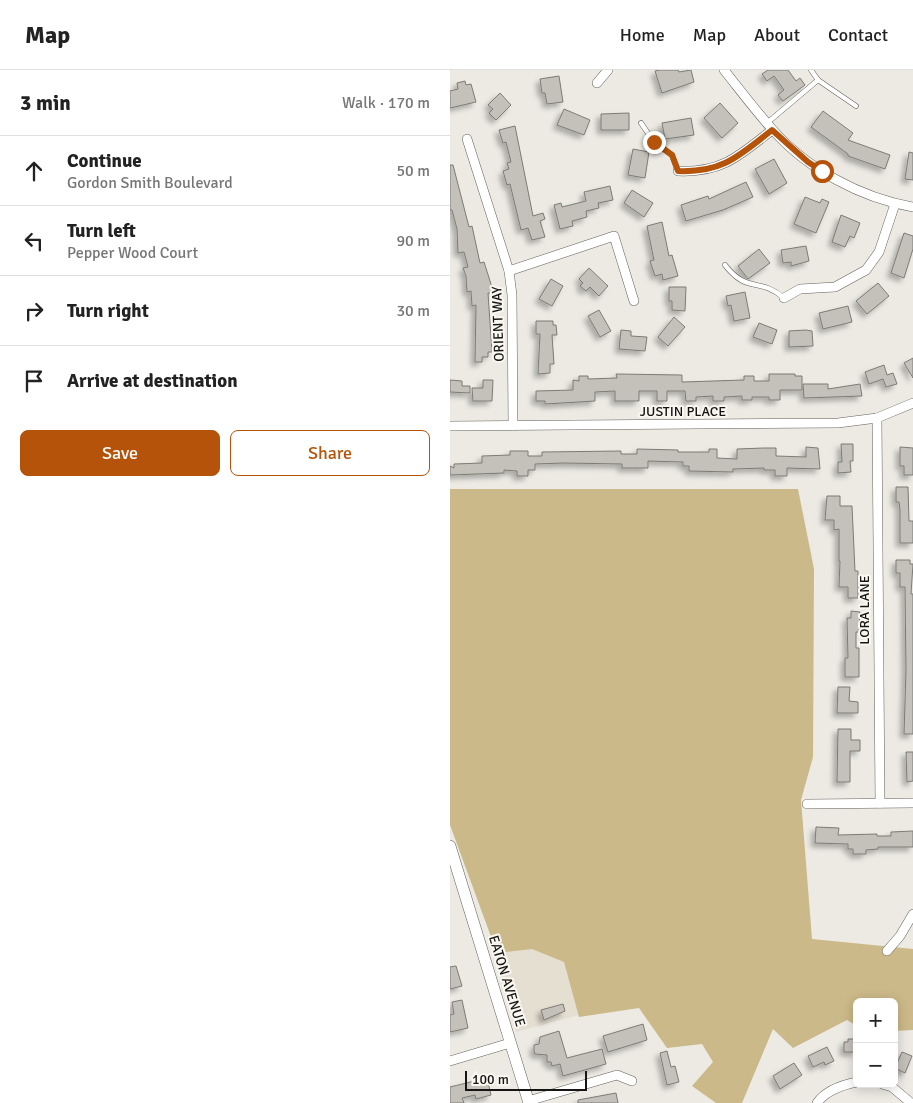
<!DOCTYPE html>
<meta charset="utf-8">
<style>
body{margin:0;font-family:Signika,sans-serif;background:#f2f2f2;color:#222}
.controls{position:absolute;right:15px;bottom:15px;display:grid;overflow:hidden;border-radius:8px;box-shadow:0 2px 12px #0003}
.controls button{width:45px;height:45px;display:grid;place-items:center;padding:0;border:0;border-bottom:1px solid #e0e0e0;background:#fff;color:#222;font:25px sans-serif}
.scale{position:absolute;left:15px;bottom:12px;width:122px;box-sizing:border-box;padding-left:5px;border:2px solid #161513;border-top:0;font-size:14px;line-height:18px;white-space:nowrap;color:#161513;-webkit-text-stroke:4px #faf7f1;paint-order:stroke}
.stop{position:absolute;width:15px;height:15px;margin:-11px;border:4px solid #b45309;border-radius:50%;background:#fff}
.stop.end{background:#b45309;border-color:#fff;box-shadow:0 1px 5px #0008}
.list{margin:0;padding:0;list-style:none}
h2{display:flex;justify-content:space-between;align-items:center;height:65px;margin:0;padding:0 20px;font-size:21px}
h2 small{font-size:16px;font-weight:400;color:#767676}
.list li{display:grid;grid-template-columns:32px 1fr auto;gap:15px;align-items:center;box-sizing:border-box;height:70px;padding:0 20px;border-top:1px solid #e0e0e0}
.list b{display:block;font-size:19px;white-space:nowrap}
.list p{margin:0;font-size:16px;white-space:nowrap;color:#767676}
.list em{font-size:16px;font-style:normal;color:#767676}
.actions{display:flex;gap:10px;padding:15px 20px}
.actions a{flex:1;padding:11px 0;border:1px solid #b45309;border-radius:8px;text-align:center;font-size:18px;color:#b45309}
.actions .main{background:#b45309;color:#fff}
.icon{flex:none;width:28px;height:28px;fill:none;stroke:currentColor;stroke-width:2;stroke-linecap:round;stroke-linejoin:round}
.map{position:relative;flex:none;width:463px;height:1033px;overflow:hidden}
header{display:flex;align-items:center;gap:30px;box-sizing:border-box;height:70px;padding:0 25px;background:#fff;border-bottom:1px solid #e0e0e0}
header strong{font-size:24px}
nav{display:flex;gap:28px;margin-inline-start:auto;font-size:18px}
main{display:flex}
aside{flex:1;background:#fff}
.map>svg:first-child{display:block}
.built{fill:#e4dfd1}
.forest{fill:#ccb989}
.building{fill:#c4c1bb;stroke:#7d7b75;filter:url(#shadow)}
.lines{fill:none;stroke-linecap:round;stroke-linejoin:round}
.service-casing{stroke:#63605b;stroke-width:5.5}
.minor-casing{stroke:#63605b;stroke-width:10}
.tertiary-casing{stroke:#63605b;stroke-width:12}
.service{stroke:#fff;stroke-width:4.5}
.minor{stroke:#fff;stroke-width:9}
.tertiary{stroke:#fff;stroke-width:11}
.route{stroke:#b45309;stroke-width:6}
.labels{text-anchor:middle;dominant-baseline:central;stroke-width:4;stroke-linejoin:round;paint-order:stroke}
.street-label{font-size:14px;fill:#161513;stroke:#faf7f1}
</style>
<header>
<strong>Map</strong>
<nav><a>Home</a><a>Map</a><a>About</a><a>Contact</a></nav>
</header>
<main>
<aside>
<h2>3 min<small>Walk · 170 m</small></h2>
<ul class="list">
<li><svg class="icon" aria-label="ahead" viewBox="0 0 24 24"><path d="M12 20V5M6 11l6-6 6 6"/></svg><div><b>Continue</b><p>Gordon Smith Boulevard</p></div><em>50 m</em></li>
<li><svg class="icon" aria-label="left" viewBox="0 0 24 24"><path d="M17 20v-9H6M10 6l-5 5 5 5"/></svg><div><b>Turn left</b><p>Pepper Wood Court</p></div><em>90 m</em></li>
<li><svg class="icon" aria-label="right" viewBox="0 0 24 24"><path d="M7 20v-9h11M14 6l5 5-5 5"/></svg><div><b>Turn right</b></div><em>30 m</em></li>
<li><svg class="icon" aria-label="arrive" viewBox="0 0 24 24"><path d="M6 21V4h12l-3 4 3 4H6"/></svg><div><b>Arrive at destination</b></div></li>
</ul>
<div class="actions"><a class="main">Save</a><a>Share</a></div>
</aside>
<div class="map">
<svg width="463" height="1033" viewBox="0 0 463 1033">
<defs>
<filter id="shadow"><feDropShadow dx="-4" dy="4" stdDeviation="2.5" flood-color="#0004"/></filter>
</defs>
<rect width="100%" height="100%" fill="#eceae3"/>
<polygon class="built" points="112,863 133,944 66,962 44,881"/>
<polygon class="forest" points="0,419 348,419 364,499 363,687 351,730 362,869 463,879 463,960 444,961 444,932 407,932 407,956 397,950 343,978 323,959 292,1033 266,1033 242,1016 263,992 252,974 217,978 189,938 129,947 114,892 82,879 47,883 0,755"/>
<g class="building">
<polygon points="210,0 228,0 229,2 241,0 244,12 212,23 205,1"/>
<polygon points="318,0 338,0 346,11 350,8 355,15 333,31 328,25 334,20 324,6 317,11 312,4"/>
<polygon points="109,6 113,32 97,34 95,23 92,23 90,9"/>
<polygon points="15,11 16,15 21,14 26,32 0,38 0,21 8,19 7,13"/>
<polygon points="50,23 61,35 46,50 39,43 43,39 38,35"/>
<polygon points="270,33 288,53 272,68 254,48"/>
<polygon points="114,39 140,50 134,65 107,55"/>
<polygon points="373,41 403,63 398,70 440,85 435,99 398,86 398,84 361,57"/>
<polygon points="179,43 179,60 151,60 151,44"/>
<polygon points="241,48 244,65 215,69 212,53"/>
<polygon points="65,56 83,146 93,143 95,149 90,151 95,167 82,170 78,158 71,160 60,114 57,115 53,101 59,99 57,93 61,92 56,72 53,73 49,60"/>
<polygon points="183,79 199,82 195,108 178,105"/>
<polygon points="459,82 463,83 463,110 455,109"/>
<polygon points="324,89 337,113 319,124 305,99"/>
<polygon points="0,95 3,95 19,157 22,156 30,193 34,192 41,214 42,223 38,223 42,282 38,282 38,287 32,287 32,292 25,292 26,235 22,236 21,221 17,222 16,206 13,198 18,197 14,182 8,183 7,159 2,140 0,140"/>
<polygon points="296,112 303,127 273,140 236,151 231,135 258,126 259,129"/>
<polygon points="160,116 163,130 148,133 149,138 136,141 137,147 122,151 123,156 110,159 104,135 111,133 112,137 136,131 134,122"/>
<polygon points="182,120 203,133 194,147 174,133"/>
<polygon points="355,127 370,133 372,129 379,132 366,163 344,154"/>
<polygon points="391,145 410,153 404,168 400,166 395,177 382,172"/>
<polygon points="212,152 219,186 222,185 228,206 213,210 212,204 205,206 200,191 204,190 197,156"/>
<polygon points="454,163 463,166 463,179 454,208 441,203"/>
<polygon points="356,176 359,191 341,196 341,192 333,193 331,180"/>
<polygon points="309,179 320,193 298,209 288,196"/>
<polygon points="139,198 158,216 149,226 140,217 136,221 130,216 133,213 129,209"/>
<polygon points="101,209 113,216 102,236 89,229"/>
<polygon points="428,213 439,226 417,244 406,231"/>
<polygon points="219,217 236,217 235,241 222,240 222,231 219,231"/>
<polygon points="295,222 300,248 284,251 281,235 278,236 276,226"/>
<polygon points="398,236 402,252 373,259 369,243"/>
<polygon points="149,240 161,261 150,267 138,246"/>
<polygon points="224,247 235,257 218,276 208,267"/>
<polygon points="86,251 103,251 103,255 106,255 107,265 102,265 104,294 100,294 100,303 88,304 90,264 86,264"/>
<polygon points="309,253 327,260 322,274 303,267"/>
<polygon points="171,260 181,261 181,266 197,267 195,281 169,279"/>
<polygon points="356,260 362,261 363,276 339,277 339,261"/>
<polygon points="463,288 463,308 454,293"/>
<polygon points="434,295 437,305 443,303 447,314 436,317 433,309 419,314 415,302"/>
<polygon points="166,304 232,305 232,312 294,310 294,306 304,306 304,311 319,311 319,304 345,304 345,306 352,306 352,320 330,320 330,330 319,330 319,327 302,327 302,330 292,330 292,326 274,327 274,331 263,331 263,326 246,327 246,331 236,331 235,321 217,321 217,331 207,331 207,321 189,321 189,331 165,331 165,321 145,322 145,331 95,334 95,331 86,331 86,321 123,320 123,310 129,311 129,306 138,306 138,309 167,308"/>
<polygon points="0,310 12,311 12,316 20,316 20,323 0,322"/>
<polygon points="33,310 43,310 42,331 23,331 22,318 33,318"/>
<polygon points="353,314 378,314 378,319 410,314 412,326 354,328"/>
<polygon points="391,374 403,374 403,391 400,391 401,402 388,403 388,392 392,392"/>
<polygon points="356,377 368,378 370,399 337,398 337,406 325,406 325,400 314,400 314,398 283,399 283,402 239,401 239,396 233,396 233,392 198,391 198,398 172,398 172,394 114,393 85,394 85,400 78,400 78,406 67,406 67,401 54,400 54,403 0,405 0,396 4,398 4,394 32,393 32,386 60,385 60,381 78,381 78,386 92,386 92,382 171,381 171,384 187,384 187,379 228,380 228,382 259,382 259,379 267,379 267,388 287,389 287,379 314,378 326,378 326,386 356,387"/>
<polygon points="450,377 463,378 463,405 454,405 454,396 450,396"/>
<polygon points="446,417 458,417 459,451 463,451 463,473 450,473 450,440 449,432 446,432"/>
<polygon points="377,426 390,426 390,436 402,436 405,501 408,501 408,528 398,528 398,517 389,517 390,491 389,491 389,459 384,460 384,450 375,450"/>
<polygon points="446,490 460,490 460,494 463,494 461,524 463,524 463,664 454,664 456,601 455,517 450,517 450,503 446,503"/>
<polygon points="401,541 410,542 409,562 406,562 406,578 409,578 409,607 395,607 395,588 398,588 397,548 401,548"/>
<polygon points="388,617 400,617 399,631 408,632 408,643 387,643"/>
<polygon points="388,659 401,659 401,670 410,670 410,681 400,681 400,712 387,712"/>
<polygon points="456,682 463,682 463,711 457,712"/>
<polygon points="366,757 389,758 388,765 427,764 427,766 441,766 441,762 463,761 463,777 428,777 428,779 416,780 416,784 403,784 403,779 398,779 398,774 365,773"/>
<polygon points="6,896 12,916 0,919 0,897"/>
<polygon points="12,930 18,958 0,962 0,945 4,944 2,932"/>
<polygon points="113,934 115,941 94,950 91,940"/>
<polygon points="193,954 197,970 158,982 153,966"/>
<polygon points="109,961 117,988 152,979 156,994 113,1006 110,994 102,996 101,992 97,992 97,985 85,984 84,981 84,975 89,974 90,967"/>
<polygon points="398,969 407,969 407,982 394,982 394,972 398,972"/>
<polygon points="377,977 384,991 375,995 374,992 363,997 358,986"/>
<polygon points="217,981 221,997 225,996 229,1012 217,1015 210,983"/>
<polygon points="452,982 462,986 455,1003 445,998"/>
<polygon points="344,993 352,1005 330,1019 323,1006"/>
<polygon points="37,1008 41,1025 26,1029 25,1025 12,1028 14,1033 0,1033 0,1017"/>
<polygon points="166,1023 168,1033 128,1033 128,1030"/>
</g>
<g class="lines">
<defs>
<g id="service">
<polyline points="361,0 368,10"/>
<polyline points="191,53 204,72 222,85 228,101"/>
<polyline points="317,53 368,10 406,36"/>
<path d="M 275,195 C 297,224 310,207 334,228"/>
</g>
<g id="minor">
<path d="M 274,0 C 290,20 305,40 322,59 C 357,99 411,128 463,137"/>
<polyline points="147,13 158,0"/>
<polyline points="17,69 59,201 62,225 63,356"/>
<path d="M 228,101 C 272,103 289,86 322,60"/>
<polyline points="59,201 164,166 184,231"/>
<polyline points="334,228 350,219 385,217 416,200 429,182 445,134"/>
<polyline points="427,348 430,733"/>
<polyline points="0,356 388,353 427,348 463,333"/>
<polyline points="357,734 463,733"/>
<polyline points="437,881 450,866 463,844"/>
<polyline points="0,991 60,973"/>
<polyline points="432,1014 442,1017 461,1033"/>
<polyline points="78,1031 167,1005 182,1011"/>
<path d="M 367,1033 C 376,1020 392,1015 407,1012"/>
</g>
<polyline id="tertiary" points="0,776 79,1033"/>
</defs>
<use href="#service" class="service-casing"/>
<use href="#minor" class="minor-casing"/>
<use href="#tertiary" class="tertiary-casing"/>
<use href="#service" class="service"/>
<use href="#minor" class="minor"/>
<use href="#tertiary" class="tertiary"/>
</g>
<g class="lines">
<path class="route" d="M 204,72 L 222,85 L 228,101 C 272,103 289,86 322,60 L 358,92 L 372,101"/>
</g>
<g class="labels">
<g class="street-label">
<text transform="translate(48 254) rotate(-92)">ORIENT WAY</text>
<text x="233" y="341">JUSTIN PLACE</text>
<text transform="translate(414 540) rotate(-90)">LORA LANE</text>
<text transform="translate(57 911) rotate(73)">EATON AVENUE</text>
</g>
</g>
</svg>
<div class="controls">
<button>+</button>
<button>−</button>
</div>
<div class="scale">100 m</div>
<div class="stop" style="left:372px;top:101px"></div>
<div class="stop end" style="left:204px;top:72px"></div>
</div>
</main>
